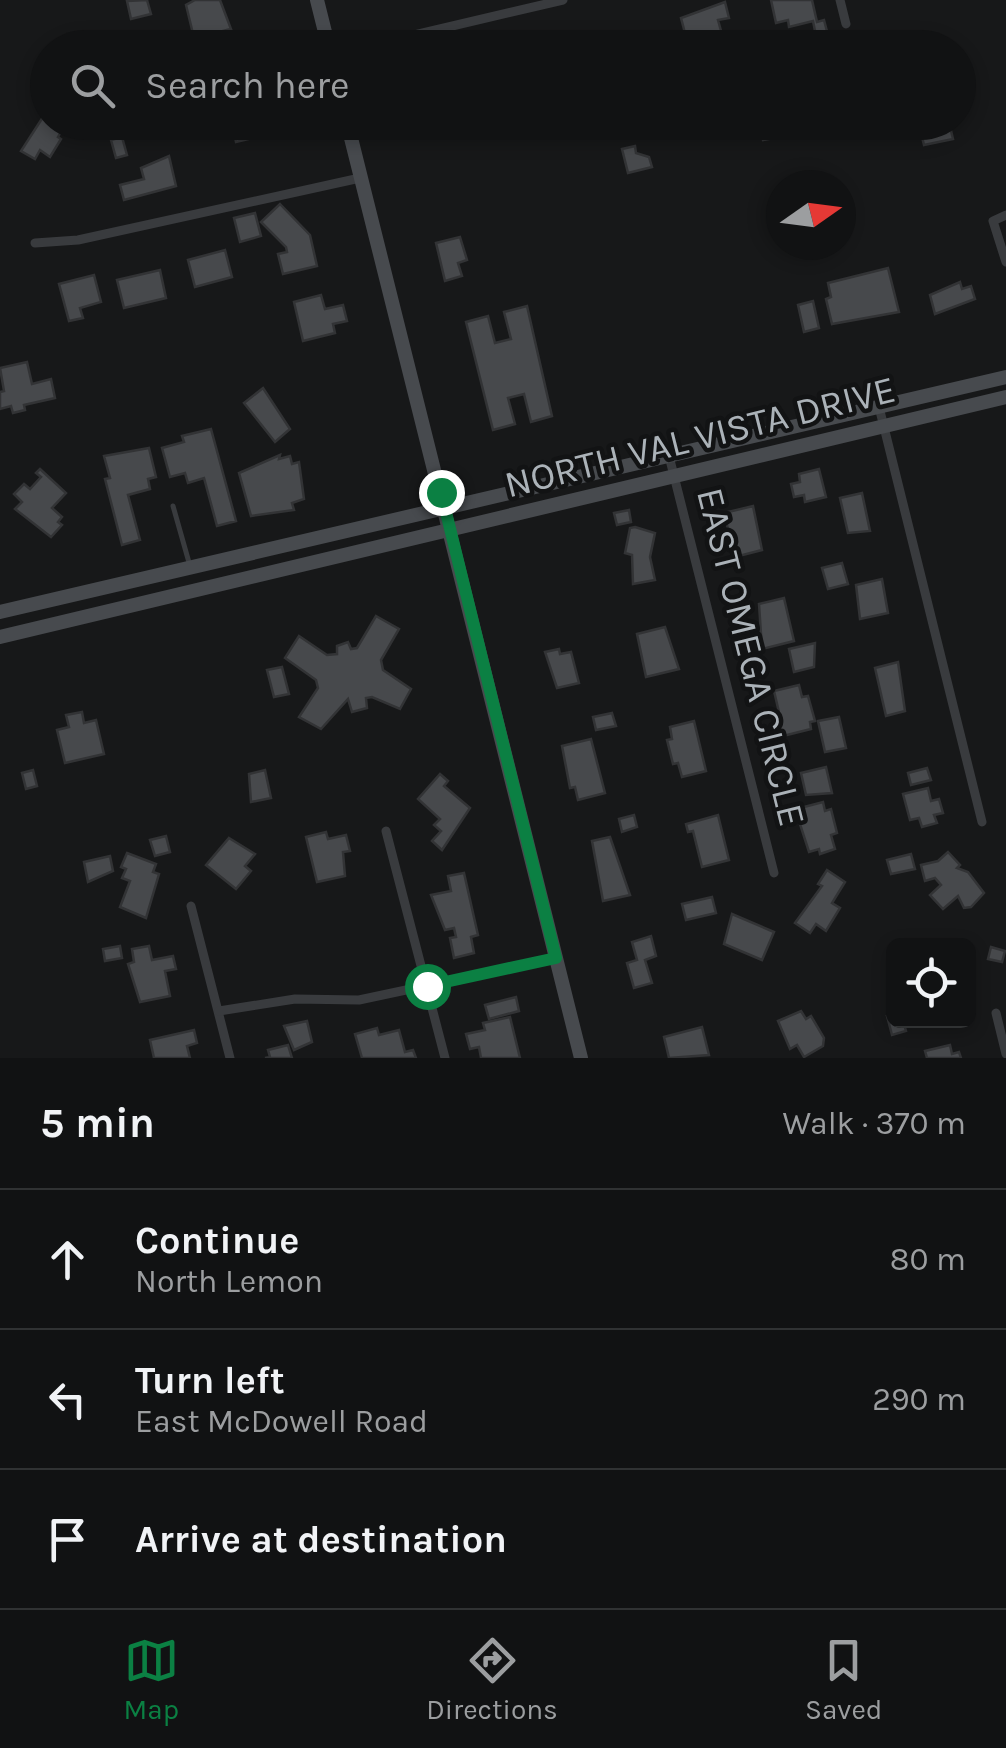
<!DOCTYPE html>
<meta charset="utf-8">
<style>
body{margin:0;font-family:Karla,sans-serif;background:#1e2021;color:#f1f3f6}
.controls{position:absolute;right:30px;bottom:30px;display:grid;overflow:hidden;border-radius:15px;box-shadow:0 5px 15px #0003}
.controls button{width:90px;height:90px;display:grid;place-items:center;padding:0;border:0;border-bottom:2px solid #303233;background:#111213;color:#f1f3f6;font:50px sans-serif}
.compass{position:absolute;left:766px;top:170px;width:90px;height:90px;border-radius:50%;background:#111213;box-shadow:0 5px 15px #0003;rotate:76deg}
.stop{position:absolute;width:30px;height:30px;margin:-22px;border:8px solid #0b8043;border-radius:50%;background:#fff}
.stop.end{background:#0b8043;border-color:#fff;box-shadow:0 2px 10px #0008}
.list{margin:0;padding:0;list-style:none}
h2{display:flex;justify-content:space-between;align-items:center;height:130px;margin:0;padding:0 40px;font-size:42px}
h2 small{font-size:32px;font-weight:400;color:#9c9ea0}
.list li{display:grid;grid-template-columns:65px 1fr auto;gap:30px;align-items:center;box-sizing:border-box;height:140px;padding:0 40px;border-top:2px solid #303233}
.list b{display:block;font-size:38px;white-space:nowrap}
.list p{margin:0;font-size:32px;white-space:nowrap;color:#9c9ea0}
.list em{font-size:32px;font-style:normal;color:#9c9ea0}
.icon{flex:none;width:55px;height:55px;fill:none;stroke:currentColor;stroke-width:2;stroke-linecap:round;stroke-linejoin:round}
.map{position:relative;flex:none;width:1006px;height:1058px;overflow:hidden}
.search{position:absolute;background:#111213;box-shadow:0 5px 15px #0003;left:30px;right:30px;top:30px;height:110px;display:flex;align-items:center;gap:25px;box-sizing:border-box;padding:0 35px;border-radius:55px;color:#9c9ea0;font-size:38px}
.sheet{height:550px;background:#111213}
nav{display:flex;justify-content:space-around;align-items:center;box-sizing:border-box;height:140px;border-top:2px solid #303233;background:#111213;font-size:28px;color:#9c9ea0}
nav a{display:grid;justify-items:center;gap:5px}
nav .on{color:#0b8043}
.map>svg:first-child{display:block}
.building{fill:#47494c;stroke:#323335;stroke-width:2.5}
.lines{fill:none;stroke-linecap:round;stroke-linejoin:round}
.service{stroke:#393b3e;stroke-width:5}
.minor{stroke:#393b3e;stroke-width:9}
.secondary{stroke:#474a4e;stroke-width:14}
.route{stroke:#0b8043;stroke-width:12}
.labels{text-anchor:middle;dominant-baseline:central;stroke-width:9;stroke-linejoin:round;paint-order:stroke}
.street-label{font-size:38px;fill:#abb2b8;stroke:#121314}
</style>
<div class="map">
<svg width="1006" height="1058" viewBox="0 0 1006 1058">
<rect width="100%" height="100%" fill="#171819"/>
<g class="building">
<polygon points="147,0 151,14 131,19 127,1"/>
<polygon points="195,0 220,0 231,29 194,38 186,5"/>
<polygon points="771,0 812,0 817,22 824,20 829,39 817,41 813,21 789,27 788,20 776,23"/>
<polygon points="725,2 729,18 718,20 723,38 700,38 699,34 686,37 681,18"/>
<polygon points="629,35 632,48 606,48 604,40"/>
<polygon points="910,35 912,48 886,48 885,40"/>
<polygon points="143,37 145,48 121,48 120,44"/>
<polygon points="43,117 62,130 58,137 61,139 50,157 40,150 35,159 21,151"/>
<polygon points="232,122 264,122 266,135 236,142"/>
<polygon points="949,122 953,139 924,145 922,137 929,136 926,124"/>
<polygon points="771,123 774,138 763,140 759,126"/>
<polygon points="122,137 127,155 116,158 111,140"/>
<polygon points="635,146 636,153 649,157 652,167 628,173 622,149"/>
<polygon points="169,156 176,186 124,200 120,185 144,179 141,168"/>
<polygon points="280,204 310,235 317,266 283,274 278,254 287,252 286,247 261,222"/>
<polygon points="255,213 261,236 240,242 234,218"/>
<polygon points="460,237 467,260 458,263 462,276 445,281 436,243"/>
<polygon points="225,250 232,277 195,287 188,260"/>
<polygon points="888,268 899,312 832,324 826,299 831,297 828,283"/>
<polygon points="160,270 166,298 124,308 117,280"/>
<polygon points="94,275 101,302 80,308 83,318 69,321 59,284"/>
<polygon points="960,282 962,289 971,286 975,299 935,314 930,295"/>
<polygon points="321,295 325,309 343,305 347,321 333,324 335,333 303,341 294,302"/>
<polygon points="813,301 819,328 804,332 798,305"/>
<polygon points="527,306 552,416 531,422 524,394 508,398 515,424 493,430 466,322 488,316 495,343 511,339 504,312"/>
<polygon points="27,362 32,384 51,379 55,398 24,405 25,410 13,413 11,406 0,409 0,392 4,391 0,368"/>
<polygon points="263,388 290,429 275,442 244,403"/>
<polygon points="211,429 236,521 217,526 204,478 188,483 185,473 170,477 162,448 184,442 182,436"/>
<polygon points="149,448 156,477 148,479 150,489 128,495 140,540 122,545 105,479 110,478 104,456"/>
<polygon points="280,455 279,459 290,456 292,464 299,462 304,499 292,503 294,510 251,516 239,473"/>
<polygon points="40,469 66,493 52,508 62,517 58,522 62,525 51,537 15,509 22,502 14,494 24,484 30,489 41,477 36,473"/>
<polygon points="819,469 826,497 805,502 804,495 794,497 791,484 800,482 799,474"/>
<polygon points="862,493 870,531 848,533 840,498"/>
<polygon points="753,506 762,550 735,557 724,513"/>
<polygon points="629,510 631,522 617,525 614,513"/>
<polygon points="635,527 655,533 650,557 655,580 633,584 632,555 625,553 630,528"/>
<polygon points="842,563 848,584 828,589 822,568"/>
<polygon points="882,579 888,613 860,619 856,585"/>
<polygon points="784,598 794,641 762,649 759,604"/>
<polygon points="376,616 399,629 381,660 383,670 411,689 400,709 372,697 366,698 367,708 352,712 348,699 321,729 299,717 318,688 316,680 285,658 299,636 327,655 337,654 337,646 348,642 351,649 357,648"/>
<polygon points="665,627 679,669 646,677 637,634"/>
<polygon points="815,643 814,667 794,672 789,649"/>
<polygon points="559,649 560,654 571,652 579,683 557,688 545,652"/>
<polygon points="898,662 905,711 886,716 875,668"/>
<polygon points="282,667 289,694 274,697 267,670"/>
<polygon points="799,685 802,697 808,696 815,721 810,722 811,729 779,737 775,723 781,721 774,691"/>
<polygon points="82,712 84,723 96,720 104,754 65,763 57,730 69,727 66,715"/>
<polygon points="612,713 616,726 596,730 593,717"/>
<polygon points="839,717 846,748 825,752 818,721"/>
<polygon points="694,721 706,771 682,777 678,763 673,764 667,740 672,739 670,727"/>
<polygon points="591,739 605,793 578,800 575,787 570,788 562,746"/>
<polygon points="826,767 832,793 806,795 801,773"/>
<polygon points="927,768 931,780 911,785 908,773"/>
<polygon points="33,770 37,786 26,789 22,773"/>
<polygon points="265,770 271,798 251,802 249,774"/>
<polygon points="440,774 448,781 444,786 470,808 442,850 432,841 441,831 434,825 440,819 418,799"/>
<polygon points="928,788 931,801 939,799 943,813 934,815 937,823 922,827 919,818 910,820 903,794"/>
<polygon points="823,802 825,811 831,809 837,833 831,835 835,849 820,854 819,849 809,852 798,818 800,808"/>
<polygon points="634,815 637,827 622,832 619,819"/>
<polygon points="718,815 729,860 702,867 693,831 688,832 686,824"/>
<polygon points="326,832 328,839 346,835 350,851 343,852 345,876 317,882 306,837"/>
<polygon points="166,836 170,852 155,856 150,840"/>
<polygon points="610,837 630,895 603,901 592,841"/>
<polygon points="229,838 255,854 245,866 251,871 236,889 206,865"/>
<polygon points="948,852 960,865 957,868 968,872 984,893 971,907 964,908 958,896 943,909 930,895 941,885 935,878 925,881 921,865 938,861"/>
<polygon points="127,853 156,864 153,872 159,874 146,918 120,907 130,881 122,878 126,869 121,867"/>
<polygon points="911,854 915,869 891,874 887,860"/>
<polygon points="110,856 113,871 88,882 84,862"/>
<polygon points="827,870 845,882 832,903 840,908 826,931 816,924 810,933 795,923 822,886 818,884"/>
<polygon points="464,873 478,935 471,937 474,953 454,958 450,938 456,937 454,928 445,930 431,895 451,891 448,876"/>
<polygon points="712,897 716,913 686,920 682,904"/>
<polygon points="732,914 774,932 762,960 724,944"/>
<polygon points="651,936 656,956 645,960 652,983 634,988 627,963 637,960 632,942"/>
<polygon points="120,946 122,958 105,961 103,949"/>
<polygon points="149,946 152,960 173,956 176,969 165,971 170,996 140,1002 128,964 134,962 132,949"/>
<polygon points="991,947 1005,951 1002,962 988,959"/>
<polygon points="516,997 519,1011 489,1019 485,1005"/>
<polygon points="801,1011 806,1019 811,1016 824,1038 823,1046 804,1057 797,1045 790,1049 778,1021"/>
<polygon points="894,1015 894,1021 903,1021 906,1031 892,1035 887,1016"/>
<polygon points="510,1017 520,1058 481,1058 479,1047 470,1049 466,1034 485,1030 483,1023"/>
<polygon points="307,1021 312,1042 294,1050 284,1026"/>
<polygon points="702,1027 709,1055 669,1058 664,1037"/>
<polygon points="377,1028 379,1035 399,1030 405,1052 413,1050 416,1058 362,1058 355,1034"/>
<polygon points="194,1030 197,1043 187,1046 190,1058 154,1058 150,1040"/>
<polygon points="288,1045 292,1058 265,1058 270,1057 268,1050"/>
<polygon points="950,1045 952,1054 959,1052 961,1058 927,1058 925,1051"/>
</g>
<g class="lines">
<polyline class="service" points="173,506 190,566"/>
<g class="minor">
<polyline points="840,0 846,24"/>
<polyline points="359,48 563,0"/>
<polyline points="1006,215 993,221 1006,262"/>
<polyline points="35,243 78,240 360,178"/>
<polyline points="879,407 982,822"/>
<polyline points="669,456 774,873"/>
<polyline points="386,831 445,1058"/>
<polyline points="191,906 230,1058"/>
<polyline points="219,1011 295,999 359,1000 556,958"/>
<polyline points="996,1013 1006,1054"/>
</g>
<g class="secondary">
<polyline points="317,0 329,48"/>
<polyline points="347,122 581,1058"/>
<polyline points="0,612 1006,377"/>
<polyline points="0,637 1006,397"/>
</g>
</g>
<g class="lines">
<polyline class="route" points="427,986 556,958 441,492"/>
</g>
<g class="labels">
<g class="street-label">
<text transform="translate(700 437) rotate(-14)">NORTH VAL VISTA DRIVE</text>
<text transform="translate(751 657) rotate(76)">EAST OMEGA CIRCLE</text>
</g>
</g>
</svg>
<div class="controls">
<button><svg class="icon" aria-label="locate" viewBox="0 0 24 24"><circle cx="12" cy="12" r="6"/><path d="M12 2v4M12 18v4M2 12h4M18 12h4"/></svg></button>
</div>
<svg class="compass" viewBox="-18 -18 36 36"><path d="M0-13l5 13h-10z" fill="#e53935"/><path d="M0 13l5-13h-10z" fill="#9c9ea0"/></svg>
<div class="stop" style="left:427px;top:986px"></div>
<div class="stop end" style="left:441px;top:492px"></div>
<div class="search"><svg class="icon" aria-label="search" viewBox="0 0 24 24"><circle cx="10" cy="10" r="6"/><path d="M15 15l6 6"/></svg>Search here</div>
</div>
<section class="sheet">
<h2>5 min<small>Walk · 370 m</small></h2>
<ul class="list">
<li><svg class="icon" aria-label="ahead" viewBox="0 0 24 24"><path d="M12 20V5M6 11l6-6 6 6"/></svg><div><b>Continue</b><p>North Lemon</p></div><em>80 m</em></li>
<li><svg class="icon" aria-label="left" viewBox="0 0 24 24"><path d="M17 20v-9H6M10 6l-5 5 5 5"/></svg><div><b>Turn left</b><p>East McDowell Road</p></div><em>290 m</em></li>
<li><svg class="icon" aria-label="arrive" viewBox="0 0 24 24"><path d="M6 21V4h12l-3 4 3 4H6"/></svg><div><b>Arrive at destination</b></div></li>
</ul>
</section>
<nav>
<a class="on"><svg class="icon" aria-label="map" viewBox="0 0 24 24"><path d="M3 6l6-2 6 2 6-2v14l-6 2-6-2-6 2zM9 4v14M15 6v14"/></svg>Map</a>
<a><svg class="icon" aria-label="directions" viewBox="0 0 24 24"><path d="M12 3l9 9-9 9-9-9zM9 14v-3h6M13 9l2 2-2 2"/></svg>Directions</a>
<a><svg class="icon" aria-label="saved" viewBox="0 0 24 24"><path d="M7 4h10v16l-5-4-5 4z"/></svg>Saved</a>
</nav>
